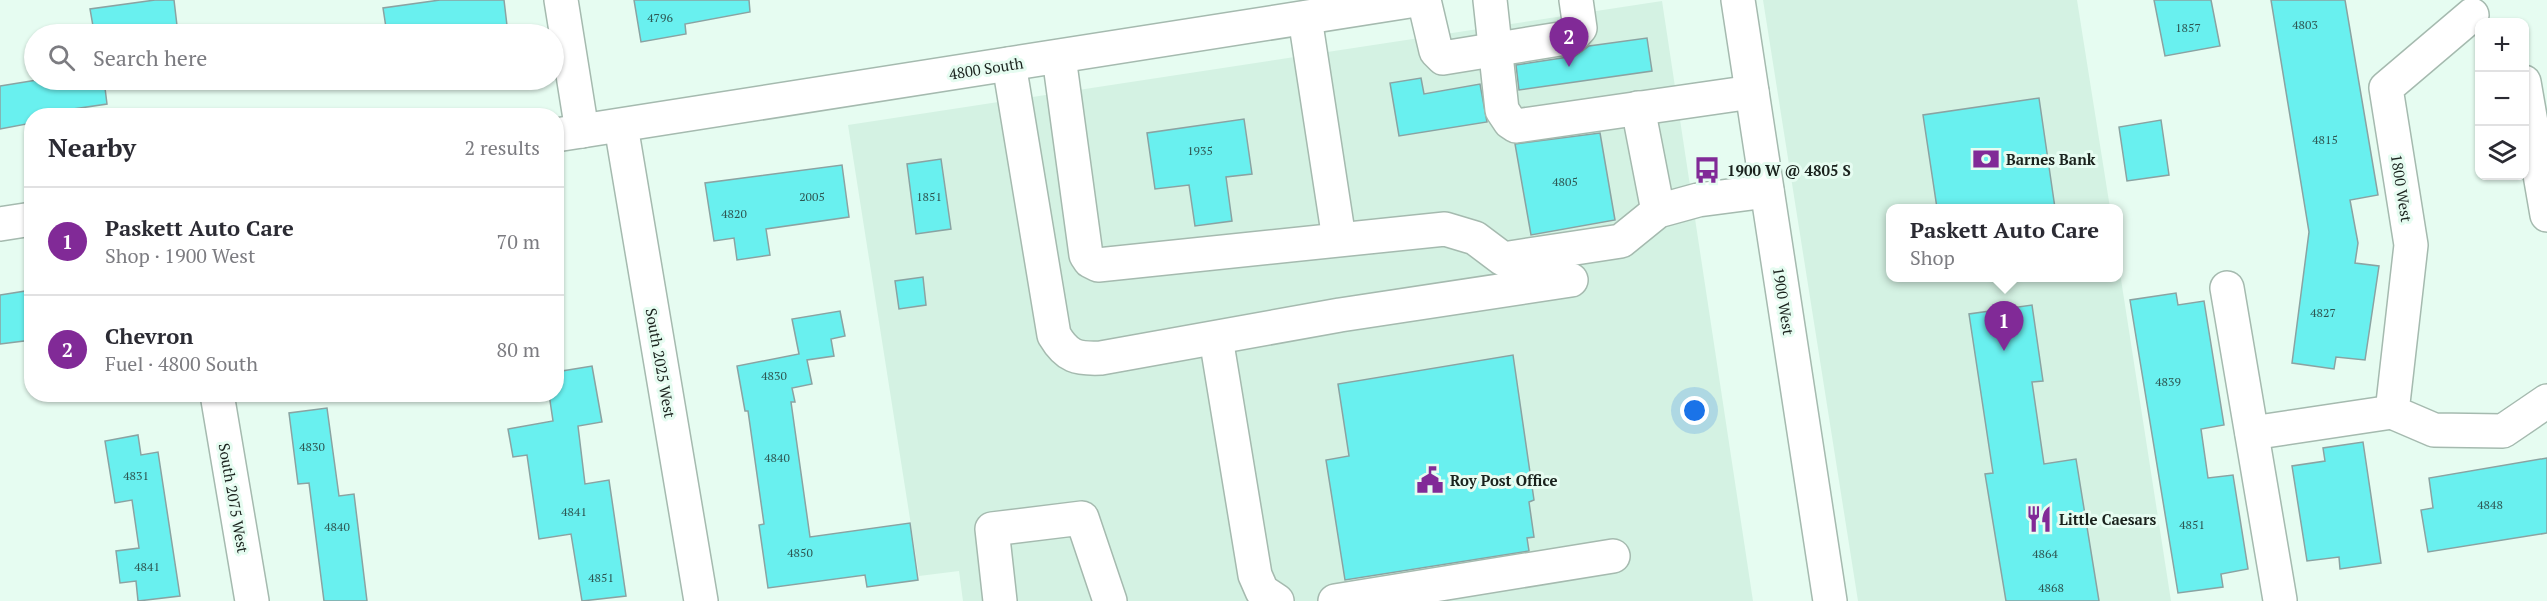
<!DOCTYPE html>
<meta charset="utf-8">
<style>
body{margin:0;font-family:"PT Serif",serif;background:#f7f7f7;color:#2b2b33}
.controls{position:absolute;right:18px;top:18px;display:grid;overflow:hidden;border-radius:12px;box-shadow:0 2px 4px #0004}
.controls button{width:54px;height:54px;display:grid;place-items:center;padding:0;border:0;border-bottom:2px solid #e1e1e2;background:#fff;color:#2b2b33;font:30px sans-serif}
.you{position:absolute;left:1695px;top:411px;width:21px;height:21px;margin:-15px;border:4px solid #fff;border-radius:50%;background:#1a73e8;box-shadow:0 0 0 9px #1a73e833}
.badge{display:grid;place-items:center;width:39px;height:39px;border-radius:50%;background:#812a97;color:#fff;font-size:20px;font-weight:700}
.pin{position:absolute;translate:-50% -50px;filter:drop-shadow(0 2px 3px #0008)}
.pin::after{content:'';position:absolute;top:32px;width:21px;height:18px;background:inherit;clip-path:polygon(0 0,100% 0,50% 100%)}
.popup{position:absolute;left:1886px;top:204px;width:237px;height:78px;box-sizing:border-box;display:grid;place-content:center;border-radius:12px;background:#fff;filter:drop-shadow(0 2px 4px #0005);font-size:20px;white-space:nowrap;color:#7c7c81}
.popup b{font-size:22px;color:#2b2b33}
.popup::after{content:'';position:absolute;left:50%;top:100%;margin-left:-12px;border:12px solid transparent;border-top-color:#fff}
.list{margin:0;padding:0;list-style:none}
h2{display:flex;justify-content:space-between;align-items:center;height:78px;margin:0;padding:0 24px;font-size:26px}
h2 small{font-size:20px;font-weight:400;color:#7c7c81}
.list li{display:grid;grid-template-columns:39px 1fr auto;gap:18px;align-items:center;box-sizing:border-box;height:108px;padding:0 24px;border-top:2px solid #e1e1e2}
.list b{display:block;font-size:22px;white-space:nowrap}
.list p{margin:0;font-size:20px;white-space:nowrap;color:#7c7c81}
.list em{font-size:20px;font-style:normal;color:#7c7c81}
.icon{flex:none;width:33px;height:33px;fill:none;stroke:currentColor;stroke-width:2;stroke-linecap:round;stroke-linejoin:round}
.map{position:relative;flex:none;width:2547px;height:601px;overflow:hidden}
.search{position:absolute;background:#fff;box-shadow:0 2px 4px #0004;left:24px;top:24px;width:540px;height:66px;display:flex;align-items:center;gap:15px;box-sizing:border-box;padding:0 21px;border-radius:33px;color:#7c7c81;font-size:22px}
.panel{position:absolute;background:#fff;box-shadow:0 2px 4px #0004;left:24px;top:108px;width:540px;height:294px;border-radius:24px}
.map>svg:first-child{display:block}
.built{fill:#d4f2e3}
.building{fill:#69f0ef;stroke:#8aa3a2;stroke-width:1.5}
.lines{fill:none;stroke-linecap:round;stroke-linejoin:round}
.minor-casing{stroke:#a5baaf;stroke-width:36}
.major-casing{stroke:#a5baaf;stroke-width:36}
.minor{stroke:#fff;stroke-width:33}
.major{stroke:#fff;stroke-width:33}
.labels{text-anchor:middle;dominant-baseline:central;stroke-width:6;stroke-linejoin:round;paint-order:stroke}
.number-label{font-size:12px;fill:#2e5652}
.street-label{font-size:15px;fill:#1a221d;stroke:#e6fcf1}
.poi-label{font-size:15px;font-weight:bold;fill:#1a221d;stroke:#e6fcf1;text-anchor:start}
</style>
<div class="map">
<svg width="2547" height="601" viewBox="0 0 2547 601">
<rect width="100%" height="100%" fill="#e6fcf1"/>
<g class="built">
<polygon points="1763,0 2077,0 2110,208 1890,208 1890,278 2118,278 2118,260 2171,601 1858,601"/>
<polygon points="1662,1 1753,601 963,601 959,571 919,576 848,125"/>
</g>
<g class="building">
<polygon points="155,0 174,0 178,34 129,34 128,26 94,32 90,9"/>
<polygon points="440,0 504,0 508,34 387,34 383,8"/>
<polygon points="634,0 749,0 750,12 685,24 686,34 641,42"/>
<polygon points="2154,0 2211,0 2220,46 2165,56"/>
<polygon points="2271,0 2345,0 2378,195 2350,200 2358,243 2355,263 2379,266 2365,360 2336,357 2334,369 2292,363 2309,232"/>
<polygon points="1647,38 1652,71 1519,90 1516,65 1575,56 1589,46"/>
<polygon points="1421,78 1424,94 1480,84 1487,122 1399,136 1390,83"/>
<polygon points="37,80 104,80 107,104 39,114 32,116 32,123 0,129 0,86"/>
<polygon points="2039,98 2055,208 1937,208 1923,115"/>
<polygon points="1244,119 1252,174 1226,177 1232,221 1195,226 1189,185 1155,189 1147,133"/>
<polygon points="2161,120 2169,175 2127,181 2119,127"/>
<polygon points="1600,133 1615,220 1531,235 1515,144"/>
<polygon points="941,159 951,229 916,234 907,164"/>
<polygon points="842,165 849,217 766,229 770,255 737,260 734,238 714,241 705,183"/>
<polygon points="923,277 926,305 899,309 895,281"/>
<polygon points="32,290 32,340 0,344 0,295"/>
<polygon points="2176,293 2178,305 2204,301 2224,425 2201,429 2208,478 2233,475 2248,569 2221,574 2223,587 2178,593 2130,300"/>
<polygon points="2032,305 2043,381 2032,382 2044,464 2076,459 2099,601 2006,601 1985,474 1993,473 1969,314"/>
<polygon points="840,311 845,336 831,339 834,356 807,360 812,384 792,388 795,402 791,402 810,537 910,523 918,580 867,587 865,575 768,588 759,525 764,524 748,411 745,411 737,366 799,354 792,319"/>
<polygon points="1513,355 1534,500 1529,502 1534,537 1527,538 1529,551 1345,580 1326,460 1349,456 1338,384"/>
<polygon points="592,366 602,422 578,426 585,484 609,480 626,596 582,601 571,534 539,539 527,455 513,457 508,429 553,421 549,394 556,394 556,372"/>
<polygon points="327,408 339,496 354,494 367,601 324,601 309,483 298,484 289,413"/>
<polygon points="138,435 141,455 158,452 180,596 138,601 136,581 120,583 116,551 139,548 132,500 115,503 105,441"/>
<polygon points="2363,442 2381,563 2340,569 2339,557 2307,561 2292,466 2325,461 2323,448"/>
<polygon points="2547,458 2547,533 2428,552 2421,510 2433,508 2429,478"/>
</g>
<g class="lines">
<defs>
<g id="minor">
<polyline points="561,0 582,131"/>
<polyline points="1424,0 1436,51 1443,58 1572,37 1580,28 1576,0"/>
<polyline points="1490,0 1502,110 1510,122 1516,126 1752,92"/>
<polyline points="2472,15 2386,88 2411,245 2392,412 2434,430 2503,431 2547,401"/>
<polyline points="1305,18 1339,239"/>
<polyline points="1059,57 1086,255 1090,261 1098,265 1445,229 1475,238 1503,259 1621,241 1658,211 1698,200 1767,191"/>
<path d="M 1009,64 L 1054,335 C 1067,357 1077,359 1101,358 L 1340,315 L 1571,280"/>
<polyline points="2524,82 2547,215"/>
<polyline points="1638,108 1658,211"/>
<polyline points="621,126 701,601"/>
<polyline points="2227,288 2280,600"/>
<polyline points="1216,338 1255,575 1262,591 1277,601"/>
<polyline points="217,394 252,601"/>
<polyline points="2252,433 2392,412"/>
<polyline points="1000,601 992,529 1082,518 1110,601"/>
<polyline points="1335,601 1613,556"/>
</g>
<g id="major">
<polyline points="1738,0 1830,601"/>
<polyline points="556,135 1416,0"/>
<polyline points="0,224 32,219"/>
</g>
</defs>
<use href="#minor" class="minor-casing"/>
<use href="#major" class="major-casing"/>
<use href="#minor" class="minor"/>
<use href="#major" class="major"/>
</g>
<defs>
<symbol id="bank-bare" viewBox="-9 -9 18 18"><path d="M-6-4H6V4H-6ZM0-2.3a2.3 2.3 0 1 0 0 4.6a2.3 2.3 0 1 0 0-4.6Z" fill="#812a97" stroke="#e6fcf1" stroke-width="2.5" paint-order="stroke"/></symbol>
<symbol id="bus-bare" viewBox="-9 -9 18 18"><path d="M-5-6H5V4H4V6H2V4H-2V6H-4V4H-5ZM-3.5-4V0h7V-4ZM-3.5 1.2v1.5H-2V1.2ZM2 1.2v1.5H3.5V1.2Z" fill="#812a97" stroke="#e6fcf1" stroke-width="2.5" paint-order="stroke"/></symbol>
<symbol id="civic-bare" viewBox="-9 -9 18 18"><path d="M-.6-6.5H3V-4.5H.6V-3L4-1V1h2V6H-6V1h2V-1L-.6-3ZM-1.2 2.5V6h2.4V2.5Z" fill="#812a97" stroke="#e6fcf1" stroke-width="2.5" paint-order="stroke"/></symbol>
<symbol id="restaurant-bare" viewBox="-9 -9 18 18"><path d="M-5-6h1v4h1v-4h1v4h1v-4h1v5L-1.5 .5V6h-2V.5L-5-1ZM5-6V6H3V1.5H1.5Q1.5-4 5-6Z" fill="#812a97" stroke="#e6fcf1" stroke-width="2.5" paint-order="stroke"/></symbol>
</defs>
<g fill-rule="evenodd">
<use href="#bank-bare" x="1967" y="140" width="38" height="38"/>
<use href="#bus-bare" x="1688" y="151" width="38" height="38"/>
<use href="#civic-bare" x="1411" y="461" width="38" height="38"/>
<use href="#restaurant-bare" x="2020" y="500" width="38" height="38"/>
</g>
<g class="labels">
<g class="number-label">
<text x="660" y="17">4796</text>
<text x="2305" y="24">4803</text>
<text x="2188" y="27">1857</text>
<text x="2325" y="139">4815</text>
<text x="1200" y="150">1935</text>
<text x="1565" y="181">4805</text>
<text x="812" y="196">2005</text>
<text x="929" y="196">1851</text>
<text x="734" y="213">4820</text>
<text x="2323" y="312">4827</text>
<text x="774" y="375">4830</text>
<text x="2168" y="381">4839</text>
<text x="312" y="446">4830</text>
<text x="777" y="457">4840</text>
<text x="136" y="475">4831</text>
<text x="2490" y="504">4848</text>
<text x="574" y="511">4841</text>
<text x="2192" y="524">4851</text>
<text x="337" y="526">4840</text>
<text x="800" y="552">4850</text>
<text x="2045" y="553">4864</text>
<text x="147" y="566">4841</text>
<text x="601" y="577">4851</text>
<text x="2051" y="587">4868</text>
</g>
<g class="street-label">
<text transform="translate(986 68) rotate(-9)">4800 South</text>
<text transform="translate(2402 188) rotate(81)">1800 West</text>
<text transform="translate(1784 301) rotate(81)">1900 West</text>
<text transform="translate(661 363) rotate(80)">South 2025 West</text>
<text transform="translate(234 498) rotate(80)">South 2075 West</text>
</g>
<g class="poi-label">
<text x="2006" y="159">Barnes Bank</text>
<text x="1727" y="170">1900 W @ 4805 S</text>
<text x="1450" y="480">Roy Post Office</text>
<text x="2059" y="519">Little Caesars</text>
</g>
</g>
</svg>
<div class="controls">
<button>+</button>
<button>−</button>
<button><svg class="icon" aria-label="layers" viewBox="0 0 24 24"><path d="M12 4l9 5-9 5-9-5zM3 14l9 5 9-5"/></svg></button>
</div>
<div class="you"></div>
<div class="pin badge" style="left:2004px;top:351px">1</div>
<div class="popup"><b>Paskett Auto Care</b>Shop</div>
<div class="pin badge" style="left:1569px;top:67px">2</div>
<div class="search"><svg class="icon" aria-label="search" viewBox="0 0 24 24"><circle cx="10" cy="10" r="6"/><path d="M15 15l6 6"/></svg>Search here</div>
<section class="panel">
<h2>Nearby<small>2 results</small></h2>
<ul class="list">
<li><span class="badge">1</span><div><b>Paskett Auto Care</b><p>Shop · 1900 West</p></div><em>70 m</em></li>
<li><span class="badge">2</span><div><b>Chevron</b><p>Fuel · 4800 South</p></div><em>80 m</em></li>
</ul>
</section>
</div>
